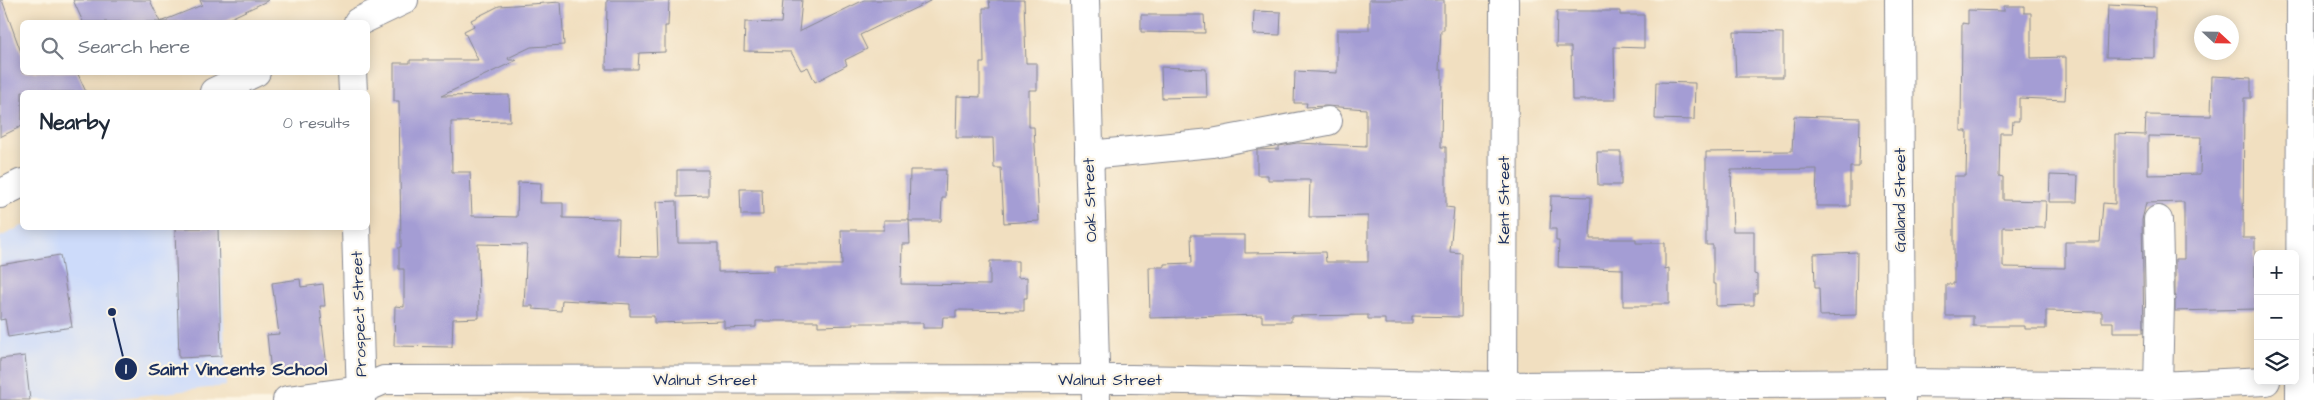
<!DOCTYPE html>
<meta charset="utf-8">
<style>
body{margin:0;font-family:"Architects Daughter",sans-serif;background:#f6f6f7;color:#1f2937}
.controls{position:absolute;right:15px;bottom:15px;display:grid;overflow:hidden;border-radius:8px;box-shadow:0 2px 12px #0003}
.controls button{width:45px;height:45px;display:grid;place-items:center;padding:0;border:0;border-bottom:1px solid #e0e1e3;background:#fff;color:#1f2937;font:25px sans-serif}
.compass{position:absolute;left:2194px;top:15px;width:45px;height:45px;border-radius:50%;background:#fff;box-shadow:0 2px 12px #0003;rotate:112deg}
.list{margin:0;padding:0;list-style:none}
h2{display:flex;justify-content:space-between;align-items:center;height:65px;margin:0;padding:0 20px;font-size:21px}
h2 small{font-size:16px;font-weight:400;color:#747a83}
.icon{flex:none;width:28px;height:28px;fill:none;stroke:currentColor;stroke-width:2;stroke-linecap:round;stroke-linejoin:round}
.map{position:relative;flex:none;width:2314px;height:400px;overflow:hidden}
.search{position:absolute;background:#fff;box-shadow:0 2px 12px #0003;left:20px;top:20px;width:350px;height:55px;display:flex;align-items:center;gap:12px;box-sizing:border-box;padding:0 18px;border-radius:8px;color:#747a83;font-size:19px}
.panel{position:absolute;background:#fff;box-shadow:0 2px 12px #0003;left:20px;top:90px;width:350px;height:140px;border-radius:8px}
.map>svg:first-child{display:block}
.built{fill:#cddbfa}
.building{fill:#a49dd4;fill-rule:evenodd}
.lines{fill:none;stroke-linecap:round;stroke-linejoin:round}
.minor-casing{stroke:#86878f;stroke-width:30}
.minor{stroke:#fff;stroke-width:28}
.labels{text-anchor:middle;dominant-baseline:central;stroke-width:4.5;stroke-linejoin:round;paint-order:stroke}
.street-label{font-size:16px;fill:#1b2f5e;stroke:#fcf5e5}
.leader{fill:none;stroke:#1b2f5e;stroke-width:2}
.callout-dot{fill:#1b2f5e;stroke:#fcf5e5;stroke-width:2}
.mark-label{font-size:15px;text-anchor:middle;font-weight:bold;fill:#fff}
.callout-label{font-size:18px;text-anchor:middle;font-weight:bold;fill:#1b2f5e;stroke:#fcf5e5;stroke-width:4.5;stroke-linejoin:round;paint-order:stroke}
</style>
<div class="map">
<svg width="2314" height="400" viewBox="0 0 2314 400">
<rect width="100%" height="100%" fill="#fcf5e5"/>
<filter id="ink" filterUnits="userSpaceOnUse"><feTurbulence type="fractalNoise" baseFrequency=".02" numOctaves="2"/><feDisplacementMap in="SourceGraphic" scale="10" xChannelSelector="R" yChannelSelector="G"/><feConvolveMatrix kernelMatrix="1 2 1 2 8 2 1 2 1" color-interpolation-filters="sRGB"/></filter>
<filter id="wash" filterUnits="userSpaceOnUse"><feTurbulence type="fractalNoise" baseFrequency=".0096" numOctaves="4" result="noise"/><feDisplacementMap in="SourceGraphic" scale="20" xChannelSelector="R" yChannelSelector="G"/><feGaussianBlur stdDeviation="1.12" result="paint"/><feColorMatrix in="noise" values="0 0 0 0 0 0 0 0 0 0 0 0 0 0 0 0 0 1.4 0 .05"/><feComposite in="paint" operator="in"/></filter>
<g filter="url(#wash)">
<rect width="100%" height="100%" fill="#f1dfc0"/>
<polygon class="built" points="22,226 221,228 226,386 103,400 0,400 0,237"/>
<g id="blocks">
<g class="building">
<polygon points="0,0 2,0 22,55 22,72 77,72 86,92 22,92 22,126 0,137"/>
<polygon points="73,0 150,0 160,22 83,22"/>
<polygon points="200,0 269,0 222,22 160,22 202,5"/>
<polygon points="607,0 669,0 668,26 665,26 665,52 639,53 638,69 606,69"/>
<polygon points="783,0 802,0 799,32 864,0 932,0 860,35 867,49 845,60 847,65 815,82 808,67 801,70 791,52 744,51 745,22 781,23"/>
<polygon points="989,0 1024,0 1026,63 1037,63 1037,90 1029,90 1029,127 1034,127 1039,221 1004,223 1001,168 994,168 993,138 956,138 957,96 980,97 980,63 984,63 983,8 990,8"/>
<polygon points="1369,0 1444,0 1444,30 1441,30 1439,70 1442,70 1441,147 1446,147 1446,207 1454,208 1450,252 1462,253 1461,317 1412,316 1412,324 1385,324 1385,319 1368,319 1368,315 1291,316 1291,322 1262,322 1262,315 1150,318 1149,267 1164,267 1164,264 1192,263 1191,235 1245,235 1245,253 1325,252 1326,262 1368,262 1368,216 1309,217 1310,180 1268,180 1268,175 1257,175 1257,150 1279,149 1279,146 1297,143 1366,146 1366,109 1326,106 1306,107 1307,103 1294,103 1295,71 1337,73 1337,30 1369,30"/>
<polygon points="561,2 564,45 531,47 508,58 509,60 517,60 441,96 509,95 510,121 451,122 452,172 470,172 472,216 517,217 518,182 541,183 540,203 563,203 563,218 619,219 618,256 658,257 656,202 677,201 678,243 718,243 718,272 774,271 774,265 842,265 841,230 884,230 884,220 909,220 910,244 902,244 901,284 990,285 990,261 1018,261 1018,278 1027,277 1027,298 1024,298 1024,311 956,310 956,317 943,317 942,328 923,328 923,323 853,323 853,325 818,326 818,321 756,321 756,327 724,328 724,321 654,323 654,316 630,316 630,304 562,300 561,311 533,309 533,306 524,306 527,245 478,244 479,318 453,319 452,347 394,346 395,306 404,307 404,269 399,269 399,247 401,247 399,101 394,101 394,63 410,63 410,60 478,60 464,31 474,26 471,20 499,6"/>
<polygon points="2108,5 2155,7 2155,58 2106,57"/>
<path d="M 2004,6 L 2024,6 L 2024,13 L 2031,13 L 2031,58 L 2066,57 L 2066,81 L 2065,100 L 2019,98 L 2019,121 L 2013,121 L 2012,133 L 2000,133 L 1999,176 L 2003,177 L 2003,200 L 2046,201 L 2045,228 L 2003,227 L 2003,267 L 2065,268 L 2065,242 L 2100,242 L 2103,203 L 2115,204 L 2115,134 L 2145,135 L 2146,115 L 2211,116 L 2212,76 L 2251,78 L 2251,98 L 2244,98 L 2243,238 L 2255,238 L 2255,309 L 2175,311 L 2175,259 L 2184,259 L 2184,202 L 2146,203 L 2142,220 L 2144,332 L 2113,332 L 2113,322 L 2102,322 L 2102,312 L 2046,311 L 2046,329 L 2025,329 L 2025,326 L 1973,326 L 1973,316 L 1946,316 L 1946,284 L 1954,284 L 1954,176 L 1966,176 L 1967,131 L 1961,131 L 1962,23 L 1968,24 L 1968,10 L 2004,11 ZM 2148,136 L 2201,137 L 2200,174 L 2148,175 Z"/>
<polygon points="1254,11 1281,12 1280,35 1253,34"/>
<polygon points="1557,11 1620,11 1620,15 1644,15 1644,48 1614,47 1615,100 1572,100 1571,47 1556,47"/>
<polygon points="1141,15 1204,15 1205,33 1141,32"/>
<polygon points="1734,32 1783,33 1783,77 1736,77"/>
<polygon points="1161,67 1206,69 1207,97 1162,98"/>
<polygon points="1656,82 1695,83 1694,120 1655,119"/>
<polygon points="1794,116 1860,118 1859,167 1850,167 1850,206 1816,206 1817,169 1731,170 1733,231 1754,231 1754,274 1757,275 1757,293 1754,293 1754,305 1716,306 1716,284 1713,284 1713,245 1706,245 1706,152 1792,151"/>
<polygon points="1597,152 1621,152 1621,185 1598,185"/>
<polygon points="677,170 708,170 708,196 677,197"/>
<polygon points="910,170 946,170 945,198 942,198 941,221 909,221"/>
<polygon points="2050,175 2078,176 2077,202 2049,202"/>
<polygon points="740,189 762,189 763,215 741,215"/>
<polygon points="1551,196 1591,197 1590,239 1636,239 1636,243 1665,243 1665,269 1669,268 1669,304 1652,304 1652,306 1623,306 1623,269 1558,267 1559,241 1556,241 1556,229 1550,229"/>
<polygon points="175,228 218,228 221,356 179,358"/>
<polygon points="1857,252 1856,315 1820,316 1819,288 1815,288 1814,254"/>
<polygon points="60,255 72,327 8,337 5,319 0,320 0,265"/>
<polygon points="300,279 301,287 323,284 325,306 320,306 327,367 271,373 267,335 279,334 272,283"/>
<polygon points="25,356 30,400 0,400 0,359"/>
</g>
</g>
</g>
<g filter="url(#ink)">
<use href="#blocks" fill-opacity="0" stroke="#86878f" stroke-width="1"/>
<g class="lines">
<defs>
<g id="minor">
<polyline points="1085,0 1096,400"/>
<polyline points="1899,0 1901,400"/>
<polyline points="358,22 404,0"/>
<polyline points="352,72 353,92"/>
<polyline points="214,92 256,72"/>
<polyline points="1089,155 1212,143 1328,121"/>
<polyline points="0,194 22,183"/>
<polyline points="2158,220 2160,303 2158,386"/>
<polyline points="356,228 361,400"/>
<polyline points="287,400 361,390 384,380 1131,379 1503,386 1901,383 2158,386 2266,381"/>
<polyline points="1503,400 1504,0"/>
<polyline points="2300,400 2301,0"/>
</g>
</defs>
<use href="#minor" class="minor-casing"/>
<use href="#minor" class="minor"/>
</g>
</g>
<g class="labels">
<g class="street-label">
<text transform="translate(1090 200) rotate(-92)">Oak Street</text>
<text transform="translate(1504 200) rotate(-90)">Kent Street</text>
<text transform="translate(1900 200) rotate(-90)">Galland Street</text>
<text transform="translate(359 314) rotate(-92)">Prospect Street</text>
<text x="705" y="380">Walnut Street</text>
<text x="1110" y="380">Walnut Street</text>
</g>
</g>
<path class="leader" d="M112 312L126 369"/>
<g class="callout-dot">
<circle cx="112" cy="312" r="5"/>
<circle cx="126" cy="369" r="12"/>
</g>
<g class="mark-label">
<text x="126" y="374">1</text>
</g>
<g class="callout-label">
<text x="238" y="375">Saint Vincents School</text>
</g>
</svg>
<div class="controls">
<button>+</button>
<button>−</button>
<button><svg class="icon" aria-label="layers" viewBox="0 0 24 24"><path d="M12 4l9 5-9 5-9-5zM3 14l9 5 9-5"/></svg></button>
</div>
<svg class="compass" viewBox="-18 -18 36 36"><path d="M0-13l5 13h-10z" fill="#e53935"/><path d="M0 13l5-13h-10z" fill="#747a83"/></svg>
<div class="search"><svg class="icon" aria-label="search" viewBox="0 0 24 24"><circle cx="10" cy="10" r="6"/><path d="M15 15l6 6"/></svg>Search here</div>
<section class="panel">
<h2>Nearby<small>0 results</small></h2>
<ul class="list">
</ul>
</section>
</div>
